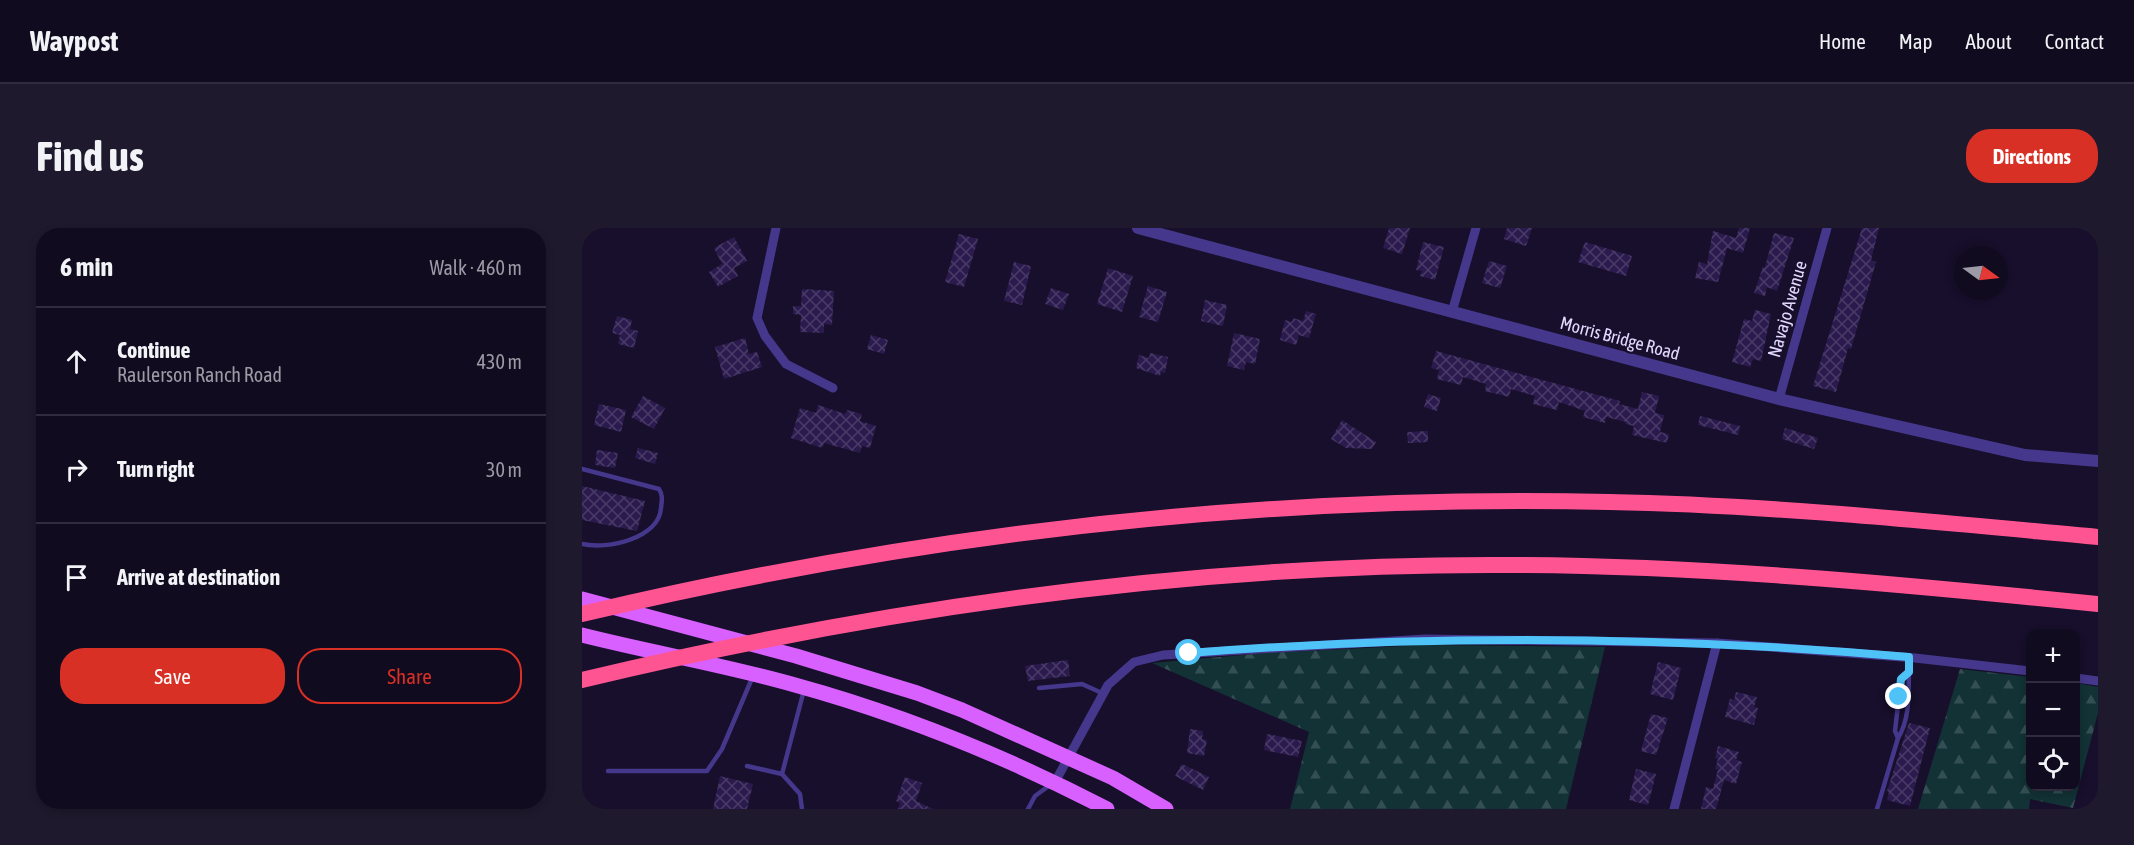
<!DOCTYPE html>
<meta charset="utf-8">
<style>
body{margin:0;font-family:"Asap Condensed",sans-serif;background:#1e192d;color:#f1f3f6}
.controls{position:absolute;right:18px;bottom:18px;display:grid;overflow:hidden;border-radius:12px;box-shadow:0 3px 9px #0003}
.controls button{width:54px;height:54px;display:grid;place-items:center;padding:0;border:0;border-bottom:2px solid #302b3e;background:#110b20;color:#f1f3f6;font:30px sans-serif}
.compass{position:absolute;left:1372px;top:18px;width:54px;height:54px;border-radius:50%;background:#110b20;box-shadow:0 3px 9px #0003;rotate:105deg}
.stop{position:absolute;width:18px;height:18px;margin:-14px;border:4px solid #4fc3f7;border-radius:50%;background:#fff}
.stop.end{background:#4fc3f7;border-color:#fff;box-shadow:0 2px 6px #0008}
.list{margin:0;padding:0;list-style:none}
h2{display:flex;justify-content:space-between;align-items:center;height:78px;margin:0;padding:0 24px;font-size:26px}
h2 small{font-size:20px;font-weight:400;color:#9c9ba5}
.list li{display:grid;grid-template-columns:39px 1fr auto;gap:18px;align-items:center;box-sizing:border-box;height:108px;padding:0 24px;border-top:2px solid #302b3e}
.list b{display:block;font-size:22px;white-space:nowrap}
.list p{margin:0;font-size:20px;white-space:nowrap;color:#9c9ba5}
.list em{font-size:20px;font-style:normal;color:#9c9ba5}
.actions{display:flex;gap:12px;padding:18px 24px}
.actions a{flex:1;padding:14px 0;border:2px solid #d93025;border-radius:24px;text-align:center;font-size:21px;color:#d93025}
.actions .main{background:#d93025;color:#fff}
.icon{flex:none;width:33px;height:33px;fill:none;stroke:currentColor;stroke-width:2;stroke-linecap:round;stroke-linejoin:round}
.map{position:relative;flex:none;width:1516px;height:581px;overflow:hidden;border-radius:24px}
header{display:flex;align-items:center;gap:36px;box-sizing:border-box;height:84px;padding:0 30px;background:#110b20;border-bottom:2px solid #302b3e}
header strong{font-size:28px}
nav{display:flex;gap:33px;margin-inline-start:auto;font-size:21px}
.intro{display:flex;align-items:center;justify-content:space-between;box-sizing:border-box;height:144px;padding:0 36px}
h1{margin:0;font-size:42px}
.button{padding:15px 27px;border-radius:24px;background:#d93025;color:#fff;font-size:21px;font-weight:700}
main{display:flex;gap:36px;padding:0 36px}
aside{flex:1;background:#110b20;border-radius:24px;box-shadow:0 3px 9px #0003}
.map>svg:first-child{display:block}
.forest{fill:url(#forest-firs)}
.building{fill:url(#building-cross-hatch)}
.lines{fill:none;stroke-linecap:round;stroke-linejoin:round}
.service{stroke:#45388c;stroke-width:4.5}
.minor{stroke:#45388c;stroke-width:9}
.tertiary{stroke:#45388c;stroke-width:12}
.primary{stroke:#d760ff;stroke-width:15}
.motorway{stroke:#ff5492;stroke-width:16}
.route{stroke:#4fc3f7;stroke-width:8}
.labels{text-anchor:middle;dominant-baseline:central;stroke-width:4.5;stroke-linejoin:round;paint-order:stroke}
.street-label{font-size:18px;fill:#e2d9ff;stroke:#170f2b}
</style>
<header>
<strong>Waypost</strong>
<nav><a>Home</a><a>Map</a><a>About</a><a>Contact</a></nav>
</header>
<div class="intro"><h1>Find us</h1><a class="button">Directions</a></div>
<main>
<aside>
<h2>6 min<small>Walk · 460 m</small></h2>
<ul class="list">
<li><svg class="icon" aria-label="ahead" viewBox="0 0 24 24"><path d="M12 20V5M6 11l6-6 6 6"/></svg><div><b>Continue</b><p>Raulerson Ranch Road</p></div><em>430 m</em></li>
<li><svg class="icon" aria-label="right" viewBox="0 0 24 24"><path d="M7 20v-9h11M14 6l5 5-5 5"/></svg><div><b>Turn right</b></div><em>30 m</em></li>
<li><svg class="icon" aria-label="arrive" viewBox="0 0 24 24"><path d="M6 21V4h12l-3 4 3 4H6"/></svg><div><b>Arrive at destination</b></div></li>
</ul>
<div class="actions"><a class="main">Save</a><a>Share</a></div>
</aside>
<div class="map">
<svg width="1516" height="581" viewBox="0 0 1516 581">
<defs>
<pattern id="forest-firs" width="22" height="20" patternUnits="userSpaceOnUse" patternTransform="scale(1.5)"><rect width="22" height="20" fill="#123235"/><path d="M5 1l3.5 6h-7zM16 11l3.5 6h-7z" fill="#344f53"/></pattern>
<pattern id="building-cross-hatch" width="8" height="8" patternUnits="userSpaceOnUse" patternTransform="scale(1.5)"><rect width="8" height="8" fill="#2b1a4d"/><path d="M0 0l8 8M0 8l8-8" fill="none" stroke="#493b68"/></pattern>
</defs>
<rect width="100%" height="100%" fill="#170f2b"/>
<g class="forest">
<polygon points="844,417 1023,419 984,581 708,581 727,504 570,435 684,425"/>
<polygon points="1378,441 1448,449 1448,558 1494,558 1494,455 1516,459 1516,485 1491,580 1448,571 1447,581 1336,581"/>
</g>
<g class="building">
<polygon points="807,0 828,0 820,26 801,20"/>
<polygon points="925,0 950,0 944,18 922,11"/>
<polygon points="1157,0 1168,0 1161,25 1145,20 1136,54 1113,50 1117,34 1125,36 1131,3 1154,10"/>
<polygon points="1280,0 1297,0 1289,32 1294,34 1269,121 1266,120 1254,164 1231,158"/>
<polygon points="1192,5 1212,10 1195,63 1185,59 1183,68 1172,65 1181,39 1183,39"/>
<polygon points="377,6 396,11 382,59 363,54"/>
<polygon points="152,9 165,33 152,40 156,48 136,59 127,44 140,36 132,20"/>
<polygon points="841,14 862,19 853,52 838,48 840,43 834,42"/>
<polygon points="1003,14 1050,28 1044,48 996,34"/>
<polygon points="907,33 925,38 918,60 900,55"/>
<polygon points="432,34 449,38 440,77 422,73"/>
<polygon points="526,40 551,48 540,84 515,76"/>
<polygon points="566,58 585,64 576,94 557,89"/>
<polygon points="469,60 487,66 481,82 463,76"/>
<polygon points="220,61 252,63 250,97 242,96 242,105 218,104 219,87 211,86 211,78 219,78"/>
<polygon points="623,72 645,77 641,98 619,93"/>
<polygon points="1173,82 1189,86 1179,133 1171,131 1168,139 1150,134 1162,91 1170,93"/>
<polygon points="724,83 734,86 727,110 717,107 714,117 698,112 703,92 710,94 711,90 721,93"/>
<polygon points="35,88 50,92 48,101 56,103 52,120 36,116 38,107 30,105"/>
<polygon points="652,105 678,111 673,136 664,134 662,142 645,138"/>
<polygon points="289,107 306,112 302,126 285,121"/>
<polygon points="163,110 167,126 175,124 180,139 142,151 133,119"/>
<polygon points="854,123 1038,173 1037,176 1056,181 1060,164 1077,168 1073,185 1082,187 1078,204 1087,206 1085,215 1050,207 1052,198 1043,196 1044,194 1024,189 1023,195 1001,189 1003,183 977,174 975,182 951,176 953,168 929,161 927,169 903,163 904,156 881,149 879,157 855,151 857,142 849,140"/>
<polygon points="568,125 586,129 583,145 579,144 578,148 554,140 557,127 567,130"/>
<polygon points="846,166 859,170 855,183 842,179"/>
<polygon points="61,168 83,180 72,201 49,189"/>
<polygon points="17,176 44,182 39,204 12,197"/>
<polygon points="236,177 263,186 265,182 280,186 278,193 294,198 288,220 280,218 278,225 242,215 240,220 209,210 218,180 234,185"/>
<polygon points="1118,188 1158,198 1156,207 1116,197"/>
<polygon points="760,192 794,214 790,221 764,220 749,211"/>
<polygon points="1203,200 1236,210 1232,221 1200,211"/>
<polygon points="846,203 846,214 826,215 825,204"/>
<polygon points="56,220 76,225 73,236 53,230"/>
<polygon points="15,222 36,225 33,240 13,237"/>
<polygon points="0,258 63,273 55,303 0,292"/>
<polygon points="486,432 488,448 446,453 443,438"/>
<polygon points="1076,434 1099,440 1091,472 1068,466"/>
<polygon points="1154,464 1175,469 1172,479 1176,480 1172,497 1143,489 1148,471 1152,472"/>
<polygon points="1069,486 1086,490 1074,527 1059,523"/>
<polygon points="1327,495 1348,500 1328,578 1305,572 1307,564 1305,563"/>
<polygon points="608,501 621,503 620,511 625,512 622,528 605,525"/>
<polygon points="685,506 720,513 716,529 682,522"/>
<polygon points="1136,518 1157,524 1154,532 1160,534 1154,556 1142,552 1134,581 1119,581 1124,559 1131,561 1136,541 1133,541 1136,531 1133,530"/>
<polygon points="600,536 627,549 621,562 593,548"/>
<polygon points="1054,541 1074,546 1066,577 1047,572"/>
<polygon points="138,548 171,556 165,581 131,581"/>
<polygon points="323,549 340,555 334,573 351,581 316,581 318,575 314,573"/>
</g>
<g class="lines">
<g class="service">
<path d="M 0,241 L 77,261 C 81,267 80,272 79,280 C 77,310 26,322 0,316"/>
<path d="M 1327,444 L 1319,451 L 1313,503 L 1316,510 C 1330,488 1326,455 1327,429"/>
<polyline points="457,460 500,456 522,466"/>
<polyline points="165,538 200,546 222,462"/>
<polyline points="26,543 125,543 140,521 171,448"/>
<polyline points="200,546 218,566 220,581"/>
<polyline points="446,581 453,568 468,557"/>
<polyline points="1295,581 1316,510"/>
</g>
<g class="minor">
<polyline points="194,0 175,90 183,108 204,136 251,160"/>
<polyline points="870,84 894,0"/>
<polyline points="1197,171 1245,0"/>
<polyline points="1494,450 1516,453"/>
<polyline points="473,554 526,457 552,434 581,427 843,411 1135,415 1333,430 1448,443"/>
<polyline points="1092,581 1135,415"/>
</g>
<polyline class="tertiary" points="556,0 1197,171 1443,227 1516,233"/>
<g class="primary">
<polyline points="0,371 214,428 335,465 380,482 531,550 584,581"/>
<path d="M 0,407 C 71,425 143,437 213,457 C 322,487 425,529 525,581"/>
</g>
<g class="motorway">
<path d="M 0,386 C 336,306 681,266 1027,274 C 1190,277 1353,294 1516,309"/>
<path d="M 0,452 C 300,380 610,336 919,337 C 1118,337 1318,356 1516,376"/>
</g>
</g>
<g class="lines">
<path class="route" d="M 607,425 C 847,406 1087,408 1327,429 L 1327,444 L 1319,451 L 1317,469"/>
</g>
<g class="labels">
<g class="street-label">
<text transform="translate(1205 81) rotate(-74)">Navajo Avenue</text>
<text transform="translate(1038 110) rotate(15)">Morris Bridge Road</text>
</g>
</g>
</svg>
<div class="controls">
<button>+</button>
<button>−</button>
<button><svg class="icon" aria-label="locate" viewBox="0 0 24 24"><circle cx="12" cy="12" r="6"/><path d="M12 2v4M12 18v4M2 12h4M18 12h4"/></svg></button>
</div>
<svg class="compass" viewBox="-18 -18 36 36"><path d="M0-13l5 13h-10z" fill="#e53935"/><path d="M0 13l5-13h-10z" fill="#9c9ba5"/></svg>
<div class="stop" style="left:607px;top:425px"></div>
<div class="stop end" style="left:1317px;top:469px"></div>
</div>
</main>
